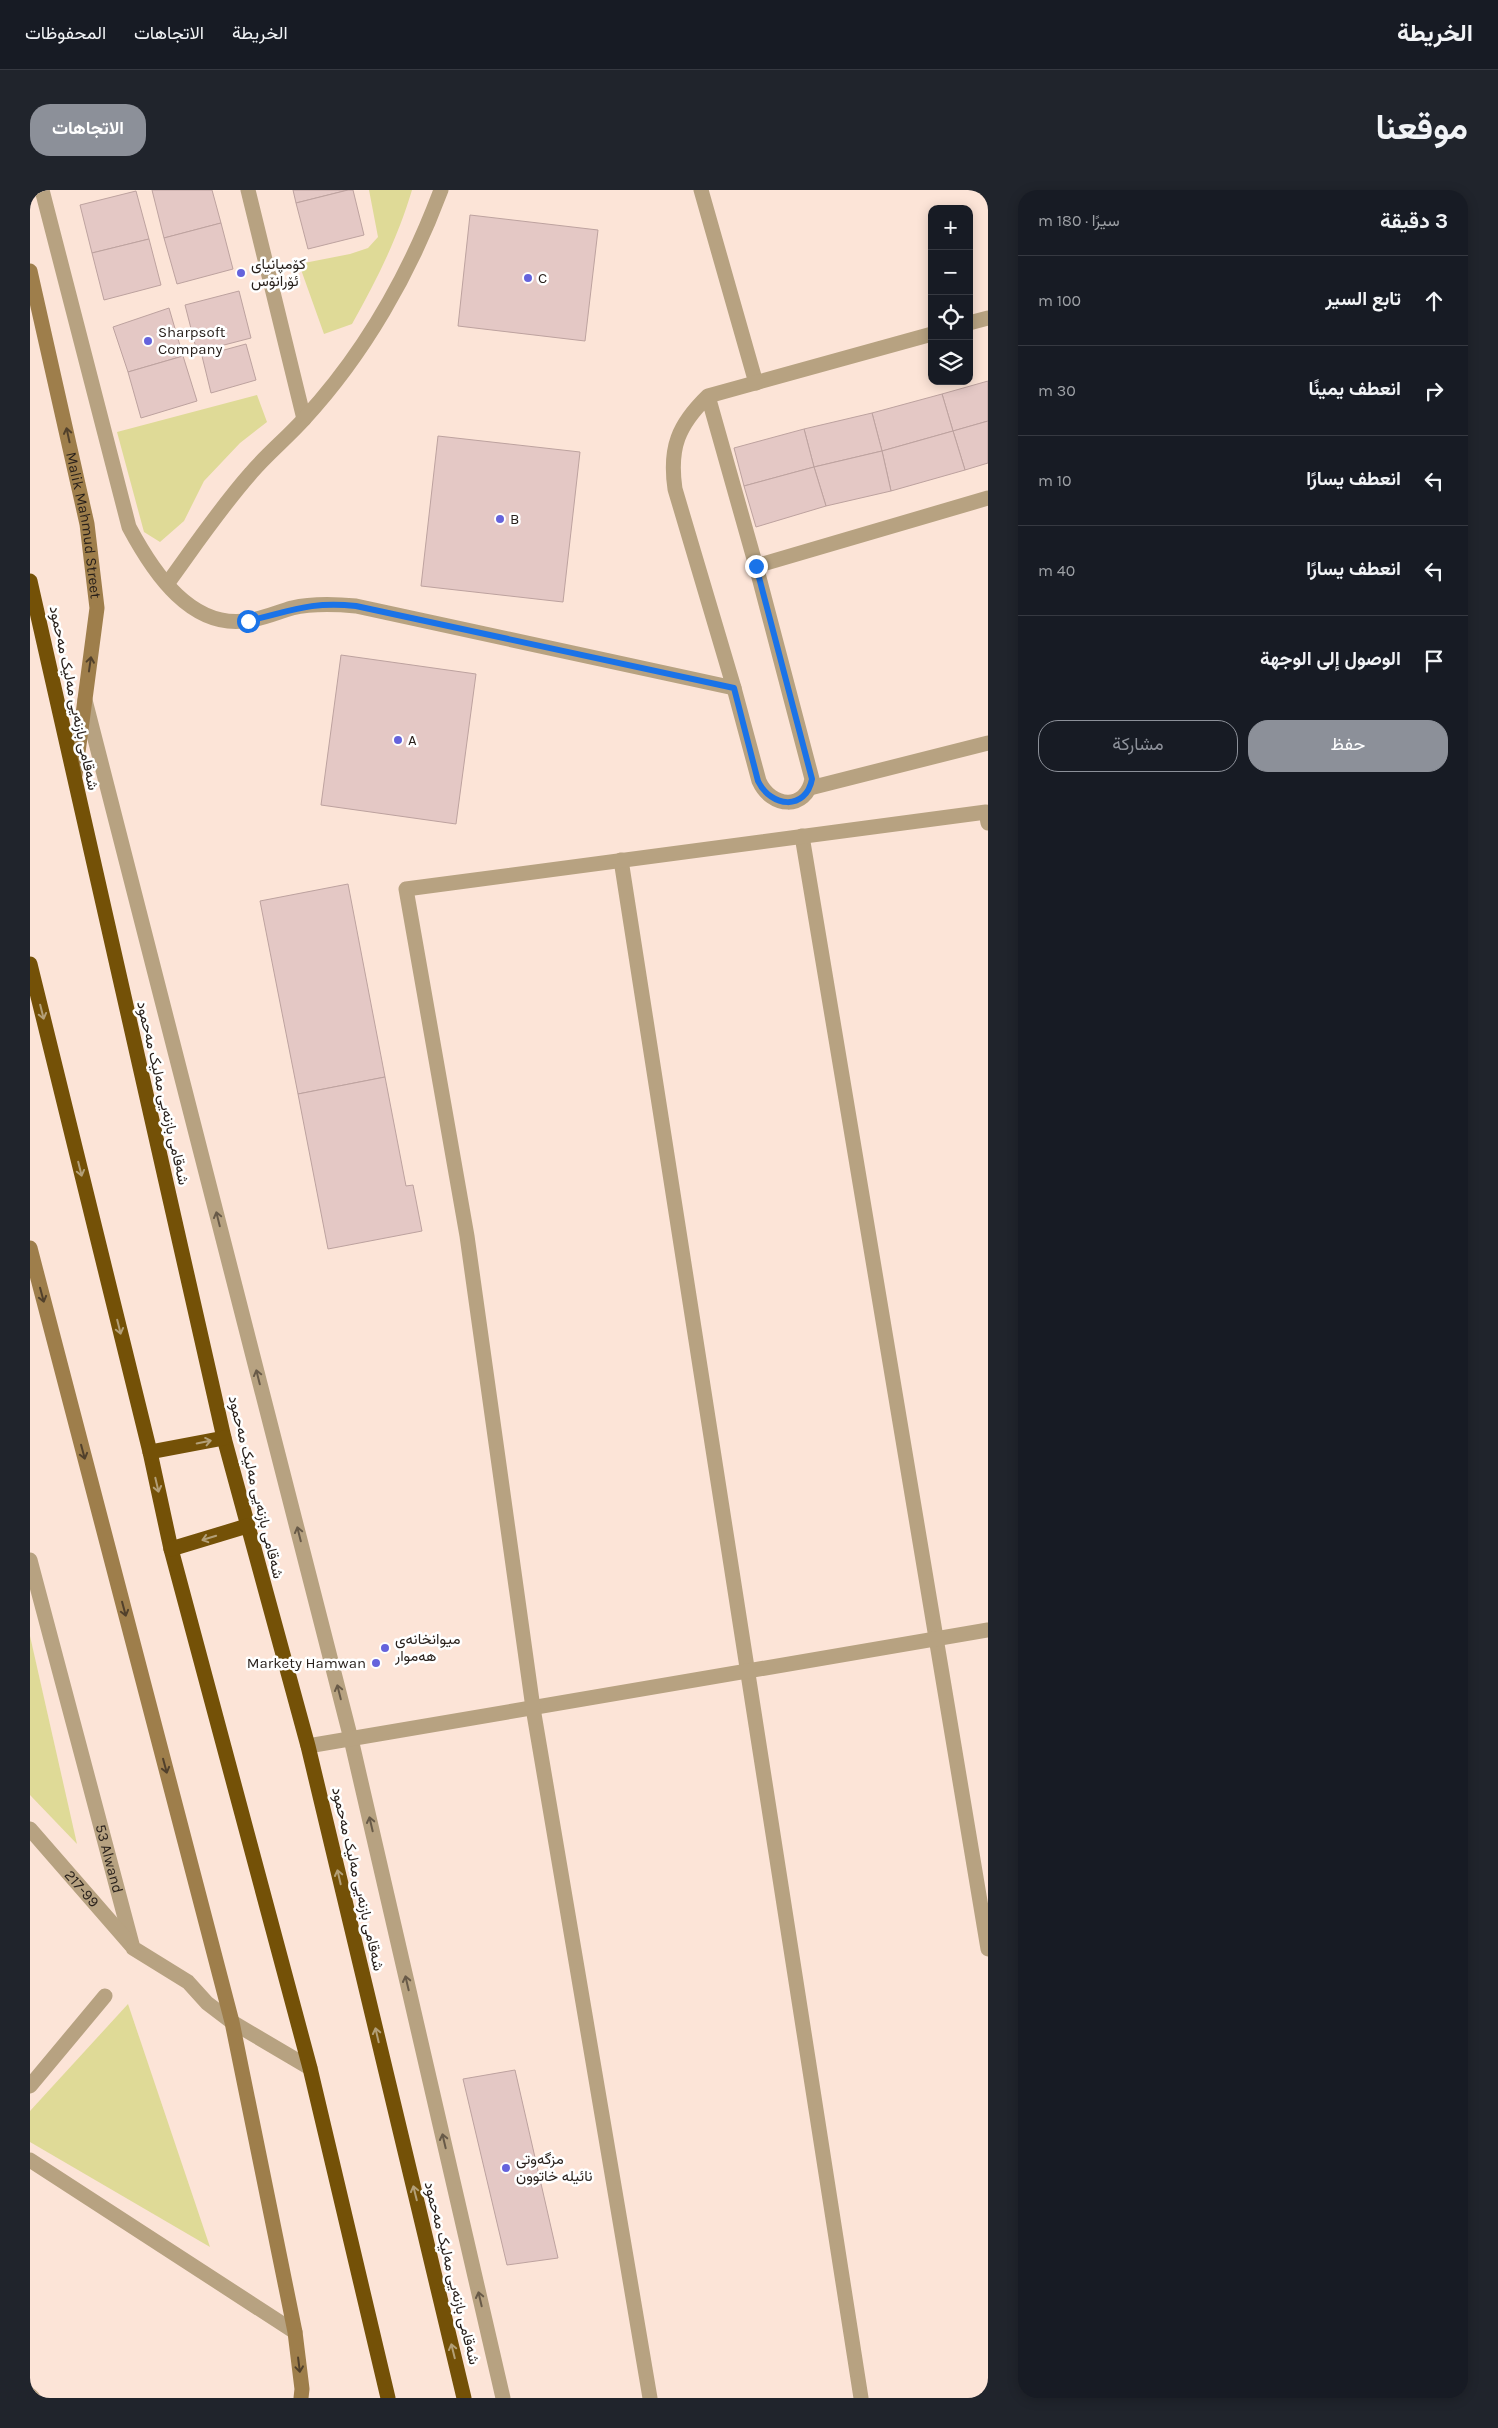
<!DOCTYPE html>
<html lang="ar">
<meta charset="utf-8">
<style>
body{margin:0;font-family:Karla,Vazirmatn,sans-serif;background:#20242c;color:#f1f3f6;direction:rtl}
.controls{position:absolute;right:15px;top:15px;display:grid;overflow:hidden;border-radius:10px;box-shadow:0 2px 12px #0003}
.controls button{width:45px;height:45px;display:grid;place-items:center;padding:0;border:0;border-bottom:1px solid #363941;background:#171b24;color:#f1f3f6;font:25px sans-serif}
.stop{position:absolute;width:15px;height:15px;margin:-11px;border:4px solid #1a73e8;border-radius:50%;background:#fff}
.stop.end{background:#1a73e8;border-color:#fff;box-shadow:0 1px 5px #0008}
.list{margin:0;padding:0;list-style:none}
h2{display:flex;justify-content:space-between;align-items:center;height:65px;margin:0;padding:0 20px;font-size:21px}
h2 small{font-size:16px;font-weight:400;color:#9ea1a6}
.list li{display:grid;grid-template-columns:32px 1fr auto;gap:15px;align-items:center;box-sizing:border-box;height:90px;padding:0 20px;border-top:1px solid #363941}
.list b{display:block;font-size:19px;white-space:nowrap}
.list em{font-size:16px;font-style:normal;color:#9ea1a6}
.actions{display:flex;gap:10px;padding:15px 20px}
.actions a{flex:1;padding:11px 0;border:1px solid #8c9099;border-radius:20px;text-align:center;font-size:18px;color:#8c9099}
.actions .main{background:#8c9099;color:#fff}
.icon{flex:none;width:28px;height:28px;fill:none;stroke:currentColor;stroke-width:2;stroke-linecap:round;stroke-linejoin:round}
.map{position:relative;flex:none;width:958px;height:2208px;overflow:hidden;direction:ltr;border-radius:20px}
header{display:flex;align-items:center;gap:30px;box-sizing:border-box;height:70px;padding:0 25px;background:#171b24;border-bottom:1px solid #363941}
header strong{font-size:24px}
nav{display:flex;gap:28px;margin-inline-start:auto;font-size:18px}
.intro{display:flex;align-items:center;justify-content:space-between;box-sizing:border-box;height:120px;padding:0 30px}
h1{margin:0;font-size:35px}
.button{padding:12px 22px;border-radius:20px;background:#8c9099;color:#fff;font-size:18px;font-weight:700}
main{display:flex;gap:30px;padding:0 30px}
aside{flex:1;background:#171b24;border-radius:20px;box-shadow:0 2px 12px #0003}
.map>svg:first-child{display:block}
.green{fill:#dfda97}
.building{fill:#e4c8c5;stroke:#bda29f}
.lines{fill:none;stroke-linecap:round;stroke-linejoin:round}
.lane{stroke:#b7a281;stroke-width:15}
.street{stroke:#b7a281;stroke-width:15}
.secondary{stroke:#9e7e4b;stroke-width:15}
.highway{stroke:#745107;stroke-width:15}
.oneway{stroke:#51402b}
.oneway2{stroke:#b39f77}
.oneway3{stroke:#685a48}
.route{stroke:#1a73e8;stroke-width:6}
.poi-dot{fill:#6563dc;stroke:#fff;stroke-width:2}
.labels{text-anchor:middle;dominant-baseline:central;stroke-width:5;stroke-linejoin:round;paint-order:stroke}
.poi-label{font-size:15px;fill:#271f1a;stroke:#fff;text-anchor:start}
.street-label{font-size:15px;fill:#271f1a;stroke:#fff}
</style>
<header>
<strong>الخريطة</strong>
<nav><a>الخريطة</a><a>الاتجاهات</a><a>المحفوظات</a></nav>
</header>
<div class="intro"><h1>موقعنا</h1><a class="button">الاتجاهات</a></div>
<main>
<aside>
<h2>3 دقيقة<small>سيرًا · 180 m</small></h2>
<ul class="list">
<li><svg class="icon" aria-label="ahead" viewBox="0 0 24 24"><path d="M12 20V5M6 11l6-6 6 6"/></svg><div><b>تابع السير</b></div><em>100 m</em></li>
<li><svg class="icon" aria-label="right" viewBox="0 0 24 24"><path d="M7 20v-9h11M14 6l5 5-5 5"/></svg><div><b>انعطف يمينًا</b></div><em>30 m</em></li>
<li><svg class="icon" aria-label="left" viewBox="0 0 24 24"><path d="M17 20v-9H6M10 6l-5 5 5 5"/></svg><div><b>انعطف يسارًا</b></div><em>10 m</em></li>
<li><svg class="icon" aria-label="left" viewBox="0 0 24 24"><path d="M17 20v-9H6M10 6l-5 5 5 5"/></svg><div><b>انعطف يسارًا</b></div><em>40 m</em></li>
<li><svg class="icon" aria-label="arrive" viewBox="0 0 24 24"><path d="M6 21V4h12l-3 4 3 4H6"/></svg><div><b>الوصول إلى الوجهة</b></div></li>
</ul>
<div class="actions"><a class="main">حفظ</a><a>مشاركة</a></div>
</aside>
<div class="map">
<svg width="958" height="2208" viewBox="0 0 958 2208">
<rect width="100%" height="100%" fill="#fce4d7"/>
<g class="green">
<path d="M 339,0 L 382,0 C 367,50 347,89 322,134 L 294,144 L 269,74 L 320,64 L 338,58 L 348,47 Z"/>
<polygon points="227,205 237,232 210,253 174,291 154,331 130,352 114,342 87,242"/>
<polygon points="0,1446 47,1654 0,1605"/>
<polygon points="98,1814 180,2057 0,1952 0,1921"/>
</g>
<g class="building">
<polygon points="122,0 182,0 191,33 134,48"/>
<polygon points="263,0 318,0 266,13"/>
<polygon points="318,0 323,0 334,45 278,59 266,13"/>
<polygon points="106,1 119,49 62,63 50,15"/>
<polygon points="440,25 568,40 555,151 428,136"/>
<polygon points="191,33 203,79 147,94 134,48"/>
<polygon points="119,49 131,95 74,110 62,63"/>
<polygon points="209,101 221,148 167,162 155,115"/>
<polygon points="139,118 153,166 98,182 83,137"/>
<polygon points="216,154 226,190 181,203 172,166"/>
<polygon points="153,166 167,211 111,228 98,182"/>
<polygon points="958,191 958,231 923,241 912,204"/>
<polygon points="912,204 923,241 852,261 842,223"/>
<polygon points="842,223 852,261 784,277 774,239"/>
<polygon points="958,231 958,273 935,280 923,241"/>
<polygon points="774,239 784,277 714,296 704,258"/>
<polygon points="923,241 935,280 861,301 852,261"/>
<polygon points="408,246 550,262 533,412 391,396"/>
<polygon points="852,261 861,301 796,316 784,277"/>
<polygon points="784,277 796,316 726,337 714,296"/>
<polygon points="311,465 446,484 426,634 291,615"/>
<polygon points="318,694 355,887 268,904 230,711"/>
<polygon points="355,887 376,996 383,995 392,1041 298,1059 268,904"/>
<polygon points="485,1880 528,2068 477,2075 433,1889"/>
</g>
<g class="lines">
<polyline class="lane" points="55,510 321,1549 473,2208"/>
<g class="street">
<path d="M 12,0 L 99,337 C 123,382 162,442 221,430 C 235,428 248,422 262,418 C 283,413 305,414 326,416 L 704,498"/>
<polyline points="218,0 274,229"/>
<polyline points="671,0 726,193"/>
<polyline points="939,133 958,128"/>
<path d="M 678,206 L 726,376 L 782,589 C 776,621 741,618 729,591 L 704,498 L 645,299 C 639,258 648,235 678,206 L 902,144"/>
<polyline points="726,376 958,308"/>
<path d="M 137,394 C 164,357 190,318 221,283 C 237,264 257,248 274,229 C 334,164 380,83 411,0"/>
<polyline points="780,598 958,553"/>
<polyline points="772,646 958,1759"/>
<polyline points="591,670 831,2208"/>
<path id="s1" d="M 0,1370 L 103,1758 L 158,1792 L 177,1813 L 202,1832 L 280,1878"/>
<polyline points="278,1556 958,1440"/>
<path id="s2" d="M 0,1639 L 101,1755"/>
<polyline points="0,1896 75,1806"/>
<polyline points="0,1970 265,2142"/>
<polyline points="0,2205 3,2208"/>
<polyline points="620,2208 503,1518 437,1046 376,699 956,622 958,633"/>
</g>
<g class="secondary">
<path id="s3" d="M 0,81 L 57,334 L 67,418 L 45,585"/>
<polyline points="0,1058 202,1832 265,2142 272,2199 271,2208"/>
</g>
<g class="highway">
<polyline points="0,391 194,1248 278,1556 434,2208"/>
<polyline points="0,774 120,1262 141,1359 280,1878 358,2208"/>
<polyline points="120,1262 194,1248"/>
<polyline points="141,1359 217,1336"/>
</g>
</g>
<defs><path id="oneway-shaft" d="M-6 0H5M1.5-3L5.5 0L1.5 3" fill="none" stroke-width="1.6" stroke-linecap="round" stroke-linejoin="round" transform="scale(1.25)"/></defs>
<g class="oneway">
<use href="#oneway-shaft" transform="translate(38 245) rotate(-102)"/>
<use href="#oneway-shaft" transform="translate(60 474) rotate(-82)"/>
<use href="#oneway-shaft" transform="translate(12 1105) rotate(75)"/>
<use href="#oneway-shaft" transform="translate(53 1262) rotate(75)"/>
<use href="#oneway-shaft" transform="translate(94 1419) rotate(75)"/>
<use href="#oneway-shaft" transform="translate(135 1576) rotate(75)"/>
<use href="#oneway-shaft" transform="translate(269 2175) rotate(83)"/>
</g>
<g class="oneway2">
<use href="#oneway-shaft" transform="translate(12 822) rotate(76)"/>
<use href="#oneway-shaft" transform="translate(50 979) rotate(76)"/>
<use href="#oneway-shaft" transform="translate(89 1137) rotate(76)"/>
<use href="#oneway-shaft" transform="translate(174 1252) rotate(-11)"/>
<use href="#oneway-shaft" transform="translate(127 1295) rotate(77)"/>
<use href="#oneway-shaft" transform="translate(179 1348) rotate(163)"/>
<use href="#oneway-shaft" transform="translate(309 1687) rotate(-103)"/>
<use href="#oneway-shaft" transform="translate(347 1845) rotate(-103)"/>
<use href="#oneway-shaft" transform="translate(385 2003) rotate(-104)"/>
<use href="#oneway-shaft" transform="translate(423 2161) rotate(-104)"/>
</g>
<g class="oneway3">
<use href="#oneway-shaft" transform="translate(188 1029) rotate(-104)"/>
<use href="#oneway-shaft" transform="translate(228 1187) rotate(-104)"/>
<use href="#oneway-shaft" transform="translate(269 1344) rotate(-104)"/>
<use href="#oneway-shaft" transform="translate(309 1502) rotate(-104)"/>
<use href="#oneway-shaft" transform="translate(341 1634) rotate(-103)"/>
<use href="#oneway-shaft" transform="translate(377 1793) rotate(-103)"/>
<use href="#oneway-shaft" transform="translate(414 1951) rotate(-103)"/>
<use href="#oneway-shaft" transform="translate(450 2109) rotate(-103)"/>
</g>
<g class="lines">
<path class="route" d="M 218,431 C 261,421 281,411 326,416 L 704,498 L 728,591 C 741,618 776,621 782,589 L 726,376"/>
</g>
<g class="poi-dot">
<circle cx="211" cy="83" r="5"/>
<circle cx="498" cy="88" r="5"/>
<circle cx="118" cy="151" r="5"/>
<circle cx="470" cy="329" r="5"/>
<circle cx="368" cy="550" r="5"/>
<circle cx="355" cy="1458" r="5"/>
<circle cx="346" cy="1473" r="5"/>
<circle cx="476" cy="1978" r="5"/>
</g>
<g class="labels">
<g class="poi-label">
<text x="221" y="74">کۆمپانیای<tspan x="221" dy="17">ئۆرانۆس</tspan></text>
<text x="508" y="88">C</text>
<text x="128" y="142">Sharpsoft<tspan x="128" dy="17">Company</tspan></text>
<text x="480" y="329">B</text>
<text x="378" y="550">A</text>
<text x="365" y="1449">میوانخانەی<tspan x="365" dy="17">هەموار</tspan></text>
<text x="336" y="1473" text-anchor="end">Markety Hamwan</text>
<text x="486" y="1969">مزگەوتی<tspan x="486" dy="17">نائیلە خاتوون</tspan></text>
</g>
<g class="street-label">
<text stroke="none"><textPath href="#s3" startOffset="260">Malik Mahmud Street</textPath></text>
<text transform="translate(44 508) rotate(78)">شەقامی بازنەیی مەلیک مەحمود</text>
<text transform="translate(133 903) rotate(77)">شەقامی بازنەیی مەلیک مەحمود</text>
<text transform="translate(226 1297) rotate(76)">شەقامی بازنەیی مەلیک مەحمود</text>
<text stroke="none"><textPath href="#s1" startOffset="309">53 Alwand</textPath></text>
<text transform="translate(328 1689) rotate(77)">شەقامی بازنەیی مەلیک مەحمود</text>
<text stroke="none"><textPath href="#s2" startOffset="79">217-99</textPath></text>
<text transform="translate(422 2083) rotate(76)">شەقامی بازنەیی مەلیک مەحمود</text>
</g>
</g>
</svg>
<div class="controls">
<button>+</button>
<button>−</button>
<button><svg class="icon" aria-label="locate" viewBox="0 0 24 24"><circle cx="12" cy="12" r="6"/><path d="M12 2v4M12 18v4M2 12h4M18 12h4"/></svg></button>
<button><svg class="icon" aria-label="layers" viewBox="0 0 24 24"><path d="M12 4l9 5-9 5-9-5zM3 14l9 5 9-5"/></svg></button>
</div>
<div class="stop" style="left:218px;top:431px"></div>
<div class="stop end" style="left:726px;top:376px"></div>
</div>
</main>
